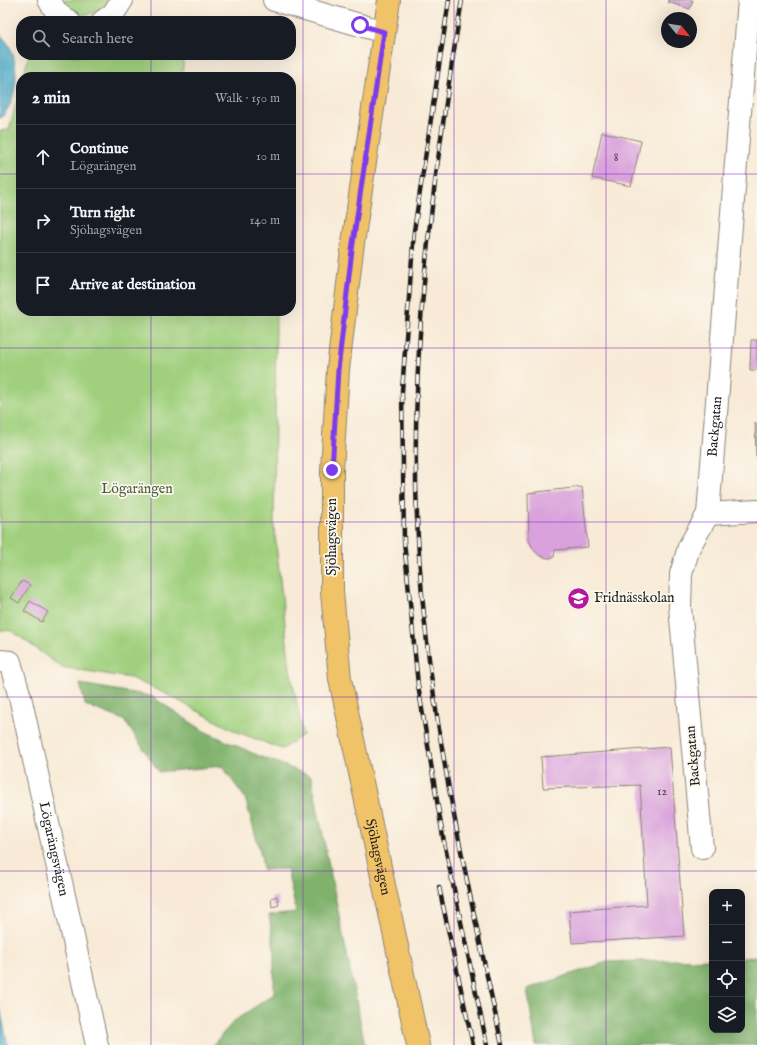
<!DOCTYPE html>
<meta charset="utf-8">
<style>
body{margin:0;font-family:"IM FELL English",serif;background:#242831;color:#f1f3f6}
.controls{position:absolute;right:12px;bottom:12px;display:grid;overflow:hidden;border-radius:8px;box-shadow:0 4px 16px #0002}
.controls button{width:36px;height:36px;display:grid;place-items:center;padding:0;border:0;border-bottom:1px solid #363941;background:#171b24;color:#f1f3f6;font:20px sans-serif}
.compass{position:absolute;left:661px;top:12px;width:36px;height:36px;border-radius:50%;background:#171b24;box-shadow:0 4px 16px #0002;rotate:120deg}
.stop{position:absolute;width:12px;height:12px;margin:-9px;border:3px solid #7c3aed;border-radius:50%;background:#fff}
.stop.end{background:#7c3aed;border-color:#fff;box-shadow:0 1px 4px #0008}
.list{margin:0;padding:0;list-style:none}
h2{display:flex;justify-content:space-between;align-items:center;height:52px;margin:0;padding:0 16px;font-size:17px}
h2 small{font-size:13px;font-weight:400;color:#9ea1a6}
.list li{display:grid;grid-template-columns:26px 1fr auto;gap:12px;align-items:center;box-sizing:border-box;height:64px;padding:0 16px;border-top:1px solid #363941}
.list b{display:block;font-size:15px;white-space:nowrap}
.list p{margin:0;font-size:13px;white-space:nowrap;color:#9ea1a6}
.list em{font-size:13px;font-style:normal;color:#9ea1a6}
.icon{flex:none;width:22px;height:22px;fill:none;stroke:currentColor;stroke-width:2;stroke-linecap:round;stroke-linejoin:round}
.map{position:relative;flex:none;width:757px;height:1045px;overflow:hidden}
.search{position:absolute;background:#171b24;box-shadow:0 4px 16px #0002;left:16px;top:16px;width:280px;height:44px;display:flex;align-items:center;gap:10px;box-sizing:border-box;padding:0 14px;border-radius:16px;color:#9ea1a6;font-size:15px}
.panel{position:absolute;background:#171b24;box-shadow:0 4px 16px #0002;left:16px;top:72px;width:280px;height:244px;border-radius:16px}
.map>svg:first-child{display:block}
.green{fill:#a0d07e;stroke:#5e764d}
.forest{fill:#80b26d;stroke:#4e6744}
.water{fill:#48a8c7;stroke:#326272}
.building{fill:#d9a2dc}
.lines{fill:none;stroke-linecap:round;stroke-linejoin:round}
.minor-casing{stroke:#8a8379;stroke-width:24}
.major-casing{stroke:#8a8379;stroke-width:24}
.minor{stroke:#fff;stroke-width:22}
.major{stroke:#f0c369;stroke-width:22}
.rail-casing{stroke:#1c1c1c;stroke-width:4.5}
.rail{stroke:#fbf7ec;stroke-width:3;stroke-dasharray:9;stroke-linecap:butt}
.route{stroke:#7c3aed;stroke-width:5}
.grid{fill:none;stroke:#7b2cbf;stroke-width:1;stroke-opacity:0.55}
.labels{text-anchor:middle;dominant-baseline:central;stroke-width:3.5;stroke-linejoin:round;paint-order:stroke}
.number-label{font-size:12px;fill:#4b3e4c}
.street-label{font-size:14px;fill:#1c1c1c;stroke:#fbf7ec}
.park-label{font-size:14px;fill:#4a5b3e;stroke:#fbf7ec}
.poi-label{font-size:14px;fill:#1c1c1c;stroke:#fbf7ec;text-anchor:start}
</style>
<div class="map">
<svg width="757" height="1045" viewBox="0 0 757 1045">
<rect width="100%" height="100%" fill="#fbf7ec"/>
<filter id="ink" filterUnits="userSpaceOnUse"><feTurbulence type="fractalNoise" baseFrequency=".025" numOctaves="2"/><feDisplacementMap in="SourceGraphic" scale="8" xChannelSelector="R" yChannelSelector="G"/><feConvolveMatrix kernelMatrix="1 2 1 2 8 2 1 2 1" color-interpolation-filters="sRGB"/></filter>
<filter id="wash" filterUnits="userSpaceOnUse"><feTurbulence type="fractalNoise" baseFrequency=".012" numOctaves="4" result="noise"/><feDisplacementMap in="SourceGraphic" scale="16" xChannelSelector="R" yChannelSelector="G"/><feGaussianBlur stdDeviation="0.9" result="paint"/><feColorMatrix in="noise" values="0 0 0 0 0 0 0 0 0 0 0 0 0 0 0 0 0 1.4 0 .05"/><feComposite in="paint" operator="in"/></filter>
<g filter="url(#wash)">
<rect width="100%" height="100%" fill="#f8ead6"/>
<g class="green">
<path d="M 61,0 L 110,0 C 97,17 73,22 61,0 Z"/>
<polygon points="29,55 184,55 182,77 23,77"/>
<polygon points="21,85 21,311 276,311 274,526 290,669 303,735 282,749 235,731 168,695 131,678 61,667 12,631 0,630 0,131 9,130"/>
</g>
<g class="forest">
<polygon points="80,684 151,696 204,731 257,755 311,776 365,1045 213,1045 234,1021 274,994 274,950 269,915 296,912 287,869 263,870 261,855 245,798 222,766 159,772 124,720 85,705"/>
<polygon points="757,957 757,1045 536,1045 527,989 607,962 712,959 712,1030 742,1030 742,958"/>
</g>
<g class="water">
<path d="M 0,34 C 3,38 8,42 10,47 C 20,69 18,101 0,119 Z"/>
<polygon points="0,1008 8,1045 0,1045"/>
</g>
<g id="blocks">
<g class="building">
<polygon points="668,0 693,0 690,9 668,2"/>
<polygon points="602,132 641,141 631,186 592,178"/>
<polygon points="751,340 757,340 757,370 750,370"/>
<polygon points="755,423 757,423 757,456 756,456"/>
<polygon points="582,487 588,547 555,550 554,557 548,558 540,556 534,550 529,541 528,493"/>
<polygon points="22,581 30,585 19,603 11,598"/>
<polygon points="30,601 48,612 42,622 24,611"/>
<polygon points="670,747 684,936 572,943 569,911 647,905 640,785 543,788 541,757"/>
<polygon points="277,896 279,905 272,907 271,898"/>
</g>
</g>
</g>
<g filter="url(#ink)">
<use href="#blocks" fill-opacity="0" stroke="#8a8379" stroke-width="1"/>
<g class="lines">
<defs>
<g id="minor">
<path d="M 49,0 C 54,9 59,17 69,21"/>
<polyline points="274,0 384,32"/>
<polyline points="103,21 113,14 122,0"/>
<polyline points="708,514 757,511"/>
<path id="s1" d="M 0,661 L 10,662 L 21,701 L 97,1045"/>
<path id="s2" d="M 702,848 L 680,607 L 681,574 L 689,547 L 708,514 L 749,0"/>
</g>
<g id="major">
<path id="s3" d="M 389,0 L 352,250 L 338,369 L 332,470 L 332,592 L 340,679 L 418,1045"/>
</g>
</defs>
<use href="#minor" class="minor-casing"/>
<use href="#major" class="major-casing"/>
<use href="#minor" class="minor"/>
<use href="#major" class="major"/>
<defs>
<g id="rail">
<polyline points="449,0 414,231 402,391 404,541 418,685 443,837 487,1045"/>
<path d="M 462,0 C 433,177 408,358 418,538 C 427,710 466,878 502,1045"/>
<polyline points="439,887 473,1045"/>
</g>
</defs>
<use href="#rail" class="rail-casing"/>
<use href="#rail" class="rail"/>
</g>
</g>
<g class="lines" filter="url(#ink)">
<polyline class="route" points="332,470 338,370 352,250 384,32 360,25"/>
</g>
<path class="grid" d="M 151,0 L 151,21M 303,0 L 303,1045M 454,0 L 454,1045M 606,0 L 606,1045M 151,55 L 151,77M 0,174 L 21,174M 291,174 L 757,174M 151,311 L 151,1045M 0,348 L 757,348M 0,522 L 757,522M 0,697 L 757,697M 0,871 L 757,871"/>
<defs>
<symbol id="school-disc" viewBox="-11 -11 22 22"><circle r="9.5" fill="#b5179e" stroke="#fbf7ec"/><path d="M0-5L7-2L0 1L-7-2ZM-4 1L0 2.5L4 1V4Q0 6-4 4Z" fill="#fff"/></symbol>
</defs>
<g fill-rule="evenodd">
<use href="#school-disc" x="566" y="586" width="25" height="25"/>
</g>
<g class="labels">
<g class="number-label">
<text x="616" y="157">8</text>
<text x="662" y="791">12</text>
</g>
<g class="street-label">
<text stroke="none"><textPath href="#s2" startOffset="429">Backgatan</textPath></text>
<text transform="translate(332 537) rotate(-90)">Sjöhagsvägen</text>
<text transform="translate(693 756) rotate(-95)">Backgatan</text>
<text stroke="none"><textPath href="#s1" startOffset="202">Lögarängsvägen</textPath></text>
<text stroke="none"><textPath href="#s3" startOffset="865">Sjöhagsvägen</textPath></text>
</g>
<g class="park-label">
<text x="137" y="489">Lögarängen</text>
</g>
<g class="poi-label">
<text x="594" y="598">Fridnässkolan</text>
</g>
</g>
</svg>
<div class="controls">
<button>+</button>
<button>−</button>
<button><svg class="icon" aria-label="locate" viewBox="0 0 24 24"><circle cx="12" cy="12" r="6"/><path d="M12 2v4M12 18v4M2 12h4M18 12h4"/></svg></button>
<button><svg class="icon" aria-label="layers" viewBox="0 0 24 24"><path d="M12 4l9 5-9 5-9-5zM3 14l9 5 9-5"/></svg></button>
</div>
<svg class="compass" viewBox="-18 -18 36 36"><path d="M0-13l5 13h-10z" fill="#e53935"/><path d="M0 13l5-13h-10z" fill="#9ea1a6"/></svg>
<div class="stop" style="left:360px;top:25px"></div>
<div class="stop end" style="left:332px;top:470px"></div>
<div class="search"><svg class="icon" aria-label="search" viewBox="0 0 24 24"><circle cx="10" cy="10" r="6"/><path d="M15 15l6 6"/></svg>Search here</div>
<section class="panel">
<h2>2 min<small>Walk · 150 m</small></h2>
<ul class="list">
<li><svg class="icon" aria-label="ahead" viewBox="0 0 24 24"><path d="M12 20V5M6 11l6-6 6 6"/></svg><div><b>Continue</b><p>Lögarängen</p></div><em>10 m</em></li>
<li><svg class="icon" aria-label="right" viewBox="0 0 24 24"><path d="M7 20v-9h11M14 6l5 5-5 5"/></svg><div><b>Turn right</b><p>Sjöhagsvägen</p></div><em>140 m</em></li>
<li><svg class="icon" aria-label="arrive" viewBox="0 0 24 24"><path d="M6 21V4h12l-3 4 3 4H6"/></svg><div><b>Arrive at destination</b></div></li>
</ul>
</section>
</div>
